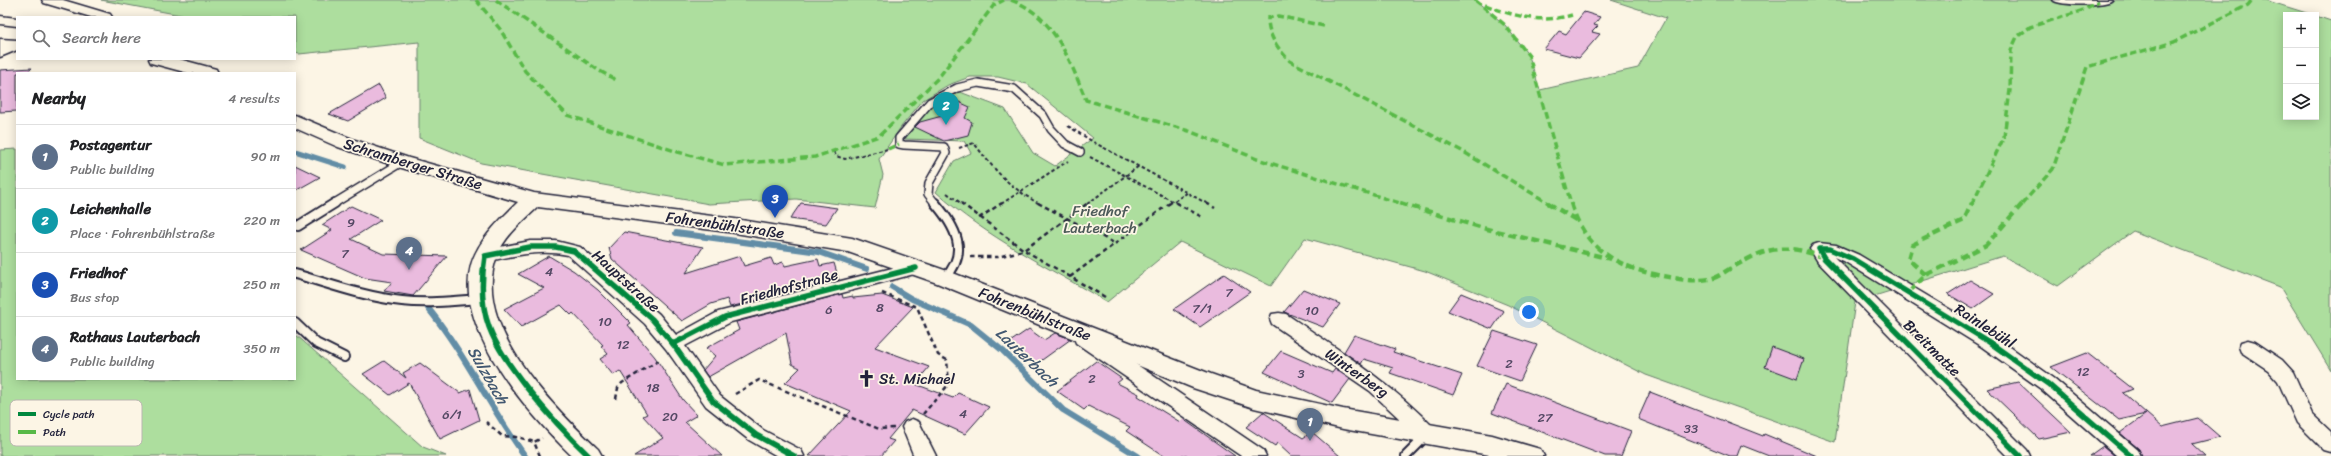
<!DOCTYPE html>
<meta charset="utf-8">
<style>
body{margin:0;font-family:Sriracha,sans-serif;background:#f2f2f2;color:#202124}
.controls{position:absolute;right:12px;top:12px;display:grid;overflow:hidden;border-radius:0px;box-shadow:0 2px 10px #0003}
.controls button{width:36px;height:36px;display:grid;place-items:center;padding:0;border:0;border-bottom:1px solid #e0e0e0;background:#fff;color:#202124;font:20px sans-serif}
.you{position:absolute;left:1529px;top:312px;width:14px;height:14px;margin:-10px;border:3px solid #fff;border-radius:50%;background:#1a73e8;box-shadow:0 0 0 6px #1a73e833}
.badge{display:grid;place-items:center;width:26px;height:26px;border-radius:50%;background:#22223b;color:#fff;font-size:13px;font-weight:700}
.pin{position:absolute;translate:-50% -33px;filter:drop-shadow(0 1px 2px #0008)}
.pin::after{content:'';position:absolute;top:21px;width:14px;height:12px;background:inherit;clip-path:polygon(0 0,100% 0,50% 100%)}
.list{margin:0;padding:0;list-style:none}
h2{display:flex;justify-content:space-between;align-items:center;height:52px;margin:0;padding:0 16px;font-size:17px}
h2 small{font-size:13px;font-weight:400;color:#757577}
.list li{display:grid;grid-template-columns:26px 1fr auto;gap:12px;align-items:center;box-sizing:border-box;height:64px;padding:0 16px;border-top:1px solid #e0e0e0}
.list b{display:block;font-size:15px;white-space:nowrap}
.list p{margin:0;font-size:13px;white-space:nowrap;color:#757577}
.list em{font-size:13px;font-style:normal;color:#757577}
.icon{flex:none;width:22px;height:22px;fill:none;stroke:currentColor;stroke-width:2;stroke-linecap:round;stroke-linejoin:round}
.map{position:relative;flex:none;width:2331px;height:456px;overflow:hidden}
.search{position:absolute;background:#fff;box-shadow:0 2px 10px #0003;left:16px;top:16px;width:280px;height:44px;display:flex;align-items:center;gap:10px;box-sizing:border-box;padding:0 14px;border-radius:0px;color:#757577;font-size:15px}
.panel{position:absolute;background:#fff;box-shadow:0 2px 10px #0003;left:16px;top:72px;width:280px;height:308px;border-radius:0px}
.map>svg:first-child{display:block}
.green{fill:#adde9e;stroke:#68806c}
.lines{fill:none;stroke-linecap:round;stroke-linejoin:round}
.stream-far1{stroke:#628da6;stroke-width:5.5}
.stream{stroke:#628da6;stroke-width:6}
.building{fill:#eabbde;stroke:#22223b}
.lane-far1-casing{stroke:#22223b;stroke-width:10}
.lane-casing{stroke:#22223b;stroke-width:12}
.street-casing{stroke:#22223b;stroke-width:3}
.secondary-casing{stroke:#22223b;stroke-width:3}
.path-far1{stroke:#22223b;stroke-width:2;stroke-dasharray:3.5 2.5;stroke-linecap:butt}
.path{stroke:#22223b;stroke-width:2.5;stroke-dasharray:4.5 3.5;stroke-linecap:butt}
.lane-far1{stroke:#fcf5e5;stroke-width:7}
.lane{stroke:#fcf5e5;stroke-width:8}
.street{fill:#fcf5e5;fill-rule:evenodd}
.secondary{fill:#fcf5e5;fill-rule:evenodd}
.quiet-far1{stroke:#58b947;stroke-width:3.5;stroke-dasharray:7 3.5;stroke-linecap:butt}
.quiet{stroke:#58b947;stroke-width:4.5;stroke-dasharray:8 4.5;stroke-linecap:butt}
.cycleway-casing{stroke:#fcf5e5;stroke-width:8}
.cycleway{stroke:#00873e;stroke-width:5.5}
.labels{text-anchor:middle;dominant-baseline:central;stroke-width:3.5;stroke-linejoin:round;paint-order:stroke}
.number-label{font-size:13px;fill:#544864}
.street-label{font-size:15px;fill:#22223b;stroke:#fcf5e5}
.park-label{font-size:15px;fill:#4c5a59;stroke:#fcf5e5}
.poi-label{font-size:15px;fill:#22223b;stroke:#fcf5e5;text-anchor:start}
.water-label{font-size:16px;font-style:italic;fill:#425871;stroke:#fcf5e5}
.key{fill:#fcf5e5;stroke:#bbb6b2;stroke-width:1}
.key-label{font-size:11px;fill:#22223b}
</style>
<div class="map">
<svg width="2331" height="456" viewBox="0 0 2331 456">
<rect width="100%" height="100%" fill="#fcf5e5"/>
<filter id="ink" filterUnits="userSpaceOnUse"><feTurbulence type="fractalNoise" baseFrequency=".025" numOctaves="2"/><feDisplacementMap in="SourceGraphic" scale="8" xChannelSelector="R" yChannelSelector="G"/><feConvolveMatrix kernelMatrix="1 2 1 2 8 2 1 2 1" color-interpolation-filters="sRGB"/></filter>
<g filter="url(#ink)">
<g class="green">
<path d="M 101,0 L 1475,0 L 1505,25 L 1529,56 L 1540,90 L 1638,68 L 1666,18 L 1611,0 L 2265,0 L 2313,15 L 2286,15 L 2286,117 L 2316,117 L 2316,16 L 2331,21 L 2331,370 L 2280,287 L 2133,231 L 2058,286 L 2003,256 L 1855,302 L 1835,442 L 1646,375 L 1508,305 L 1425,271 L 1305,238 L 1271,286 L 1180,242 L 1107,302 C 1049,268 986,237 936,192 L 954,161 L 971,153 L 964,141 L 905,139 L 931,106 L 960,92 L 1005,109 L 1033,153 L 1055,166 L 1093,138 L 1027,84 L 998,77 L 970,77 L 948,85 L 923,100 L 901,127 L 879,159 L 883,175 L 875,208 L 796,199 L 709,204 L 481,163 L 419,138 L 419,42 L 299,54 L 295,53 L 295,17 L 191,17 Z"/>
<polygon points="17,149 17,379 295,379 295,334 423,447 446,456 0,456 0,150"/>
</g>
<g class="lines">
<polyline class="stream-far1" points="295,151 345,167"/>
<g class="stream">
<polyline points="676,233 819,252 867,269"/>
<polyline points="892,287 912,299 971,325 1003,351 1063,410 1138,456"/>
<path d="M 428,308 C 465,354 490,408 525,456"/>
</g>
</g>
<g class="building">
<polygon points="1584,12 1600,17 1594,25 1598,26 1592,32 1600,34 1579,58 1544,49 1559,31 1566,34"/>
<polygon points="32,68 27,73 17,73 17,111 0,112 0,70"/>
<polygon points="379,85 386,98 348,121 329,114"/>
<polygon points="959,102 970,107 965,118 972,122 968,135 944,141 915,127 920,122 942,116 945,106"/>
<polygon points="295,165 320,177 295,191"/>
<polygon points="801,203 837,208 826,224 790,219"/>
<polygon points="351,206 381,220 351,239 383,254 447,256 413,296 384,291 392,282 365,278 301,250 332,230 322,225"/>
<polygon points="624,232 703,247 686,273 740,256 744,266 771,258 774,265 783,262 785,266 818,259 820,266 834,263 839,280 730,307 727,299 711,304 682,321 612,259 609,248"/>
<polygon points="549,256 574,271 598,290 631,323 628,325 655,357 683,400 697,415 685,422 722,456 634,456 663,438 643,416 647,414 620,371 613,375 600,359 608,354 601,346 603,345 573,313 571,315 561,305 521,327 504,309 544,288 518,274"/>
<polygon points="1224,274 1250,292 1200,327 1174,309"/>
<polygon points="1970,280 1994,294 1973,309 1948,294"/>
<polygon points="1303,289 1340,304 1323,327 1284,312"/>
<polygon points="1461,293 1504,311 1492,329 1448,311"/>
<polygon points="842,294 843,298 853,296 853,298 882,295 913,307 875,347 929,367 915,384 953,398 958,393 989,407 965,434 912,410 888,439 894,441 881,456 809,456 851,411 785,383 800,368 792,364 786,333 708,377 703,370 715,356 706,348 739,330 736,322"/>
<polygon points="1029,329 1044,340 1055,333 1071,339 1035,365 1007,344"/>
<polygon points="1494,331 1537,345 1520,381 1477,366"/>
<polygon points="1354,335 1395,349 1393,352 1462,375 1453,395 1390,373 1393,368 1364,359 1361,364 1344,352"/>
<polygon points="1772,347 1804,359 1797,379 1765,367"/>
<polygon points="1281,351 1332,373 1335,369 1350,379 1332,403 1264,372"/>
<polygon points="2087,353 2133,389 2123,393 2162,427 2198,418 2220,437 2192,444 2205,456 2142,456 2139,449 2120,433 2146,414 2119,420 2051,367"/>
<polygon points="384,361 406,378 403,373 420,363 460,393 470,389 479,420 440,439 409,383 390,395 363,374"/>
<polygon points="1096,361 1122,379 1117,383 1139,394 1138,396 1180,422 1183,419 1235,456 1164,456 1126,431 1130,427 1088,406 1084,410 1057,391"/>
<polygon points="2018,382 2071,432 2039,439 1987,389"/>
<polygon points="1506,384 1631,431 1621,456 1605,456 1492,413"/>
<polygon points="1650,392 1763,436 1764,434 1817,456 1769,456 1741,445 1737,456 1730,456 1638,419"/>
<polygon points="1263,412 1303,438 1312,432 1340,456 1291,456 1277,443 1275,446 1246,427"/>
<polygon points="2103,446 2115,456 2089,456"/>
</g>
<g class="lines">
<defs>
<g id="lane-far1">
<polyline points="333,204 402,162"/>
<polyline points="936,204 928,194 929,183 946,153 944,147 904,145 899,144 899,138 930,102 957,88 978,83 1014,89 1043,115 1051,129 1065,144 1080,152"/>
</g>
<g id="lane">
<path d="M 935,203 C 955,226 970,252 945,278"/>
<polyline points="298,226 335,203"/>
<path d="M 295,274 C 330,284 365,297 402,301 C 428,304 455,301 481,299"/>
<polyline points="295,323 316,343 344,357"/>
<polyline points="1406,456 1427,435"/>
</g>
<g id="street">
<polygon points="42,0 63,0 110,14 112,17 91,17 44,3"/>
<path d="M 2053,0 L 2112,0 C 2107,6 2058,6 2053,0 Z"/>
<polygon points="0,16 17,18 17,26 0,24"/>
<polygon points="17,41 17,50 0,57 0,48"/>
<path d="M 530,241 L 556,241 L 580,247 L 659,314 L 676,335 L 718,312 L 916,262 L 922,264 L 925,268 L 922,272 L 731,322 L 685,346 L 720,396 L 763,430 L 801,450 L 804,456 L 777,456 L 749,440 L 706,406 L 666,349 L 645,324 L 568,255 C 540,249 513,256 485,262 L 479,260 L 476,256 L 479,252 L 485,250 Z"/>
<polygon points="1819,243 1836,245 1859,255 1996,337 2055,379 2138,450 2141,456 2117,456 2041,389 1982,347 1847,263 1834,257 2027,450 2030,456 2007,456 1818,262 1810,249 1813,245"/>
<path d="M 1279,313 L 1286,314 C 1338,349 1391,383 1435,429 L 1438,434 L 1435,439 L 1428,442 L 1421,439 L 1370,391 L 1272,324 L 1270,319 L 1272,314 Z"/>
<polygon points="1083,331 1090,333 1263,450 1266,456 1241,456 1076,343 1074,338 1076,333"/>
<polygon points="2248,340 2255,342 2282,360 2293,372 2312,414 2331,432 2331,452 2324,450 2297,423 2278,381 2268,370 2241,352 2239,347 2241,342"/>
<polygon points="912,419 919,422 936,456 915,456 913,454 902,427 905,422"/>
</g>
<g id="secondary">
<polygon points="0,39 17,40 17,50 0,49"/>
<polygon points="149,59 179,59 216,69 218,73 188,73 151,63"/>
<path d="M 295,115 L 352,139 L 409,158 L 534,193 L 735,219 L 852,238 L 953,273 L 1211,374 L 1256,390 L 1343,409 L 1492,435 L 1540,449 L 1544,456 L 1495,456 L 1343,429 L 1254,408 L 1193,388 L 937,283 L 848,252 L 735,233 L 538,207 C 523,221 504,237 497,256 C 470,325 553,407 598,449 L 602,456 L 572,456 C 529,414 454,330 471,265 C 478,240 500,220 518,202 L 395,166 L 338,147 L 295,128 Z"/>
</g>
</defs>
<use href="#lane-far1" class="lane-far1-casing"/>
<use href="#lane" class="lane-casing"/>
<use href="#street" class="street-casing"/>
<use href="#secondary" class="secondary-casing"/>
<g class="path-far1">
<polyline points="1068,126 1095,143 1208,204"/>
<path d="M 959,148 L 974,143 C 994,170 1010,188 1040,204"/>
<polyline points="834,152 836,156 845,159 888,149"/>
<polyline points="1090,157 1178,204"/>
<polyline points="947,193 962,204"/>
<polyline points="1001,204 1068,161"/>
<polyline points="1087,204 1139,166"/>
<polyline points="1169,204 1187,193"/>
</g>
<g class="path">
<polyline points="961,203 1024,250 1105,297"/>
<polyline points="1038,203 1116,244"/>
<polyline points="1176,203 1204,218"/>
<polyline points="1206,203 1215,208"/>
<polyline points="979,218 1002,203"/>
<polyline points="970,257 998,257 1024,250 1088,203"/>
<polyline points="1070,277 1170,203"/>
<polyline points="882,293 917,307 938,355 947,360 949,384 923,414"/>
<polyline points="735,394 759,380 879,429 894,428"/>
<polyline points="616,399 618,388 622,383 661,359"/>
<polyline points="486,422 502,436 518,437 534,442"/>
<polyline points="540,456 534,442 542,438"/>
</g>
<use href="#lane-far1" class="lane-far1"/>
<use href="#lane" class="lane"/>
<use href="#street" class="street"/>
<use href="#secondary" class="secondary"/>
<g class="quiet-far1">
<polyline points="476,0 500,29 525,71 567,115 678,152 725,165 815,157 879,136 939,77 994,5 1004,0"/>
<polyline points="496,0 598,70 618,81"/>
<path d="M 1011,0 C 1054,15 1070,61 1086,100 L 1189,131 L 1257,159 L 1403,204"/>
<polyline points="1475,0 1505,25 1529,56 1571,204"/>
<path d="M 1485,5 C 1514,16 1541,24 1572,15"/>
<path d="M 1324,26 L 1278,16 L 1268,18 C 1268,36 1278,49 1290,61 L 1462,151 L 1550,204"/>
<polyline points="888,149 899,144"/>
<polyline points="1972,204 2004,137 2010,90 2011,50 2017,37 2030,27 2081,11 2099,1"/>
<polyline points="2022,204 2053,169 2087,67 2174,42 2248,5 2252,0"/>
</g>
<g class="quiet">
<polyline points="1400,203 1483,228 1611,259"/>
<polyline points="1548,203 1576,220"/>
<path d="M 1571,203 C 1584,249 1618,268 1663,276 C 1678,279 1694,282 1709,279 C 1718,278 1725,271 1733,267 C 1768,247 1784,243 1822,257"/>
<polyline points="1926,275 1908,259 1912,245 1964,220 1972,203"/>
<polyline points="1909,292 1926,275 1986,245 2023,203"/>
</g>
<defs>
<g id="cycleway">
<polyline points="673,344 725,317 916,268"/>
<path d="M 589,456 C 567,435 546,412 527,388 C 492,342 475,316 485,256 L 530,247 L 556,247 L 574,251 L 652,319 L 673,344 L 713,401 L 756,435 L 794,456"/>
<polyline points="2020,456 1824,258 1819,249 1830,249 1853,259 1989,342 2048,384 2131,456"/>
</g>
</defs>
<use href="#cycleway" class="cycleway-casing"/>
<use href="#cycleway" class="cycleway"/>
</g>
</g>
<defs>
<symbol id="church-bare" viewBox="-9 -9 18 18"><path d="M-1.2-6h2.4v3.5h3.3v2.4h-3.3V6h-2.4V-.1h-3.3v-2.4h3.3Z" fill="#22223b" stroke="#fcf5e5" stroke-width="2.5" paint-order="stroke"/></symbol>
</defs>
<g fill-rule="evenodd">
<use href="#church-bare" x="854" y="366" width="25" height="25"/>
</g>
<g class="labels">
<g class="number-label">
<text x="351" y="222">9</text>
<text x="345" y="253">7</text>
<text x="549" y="271">4</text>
<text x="1229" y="292">7</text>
<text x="880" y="307">8</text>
<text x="1202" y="308">7/1</text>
<text x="829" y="309">6</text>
<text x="1312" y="310">10</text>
<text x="605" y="321">10</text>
<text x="623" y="344">12</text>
<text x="1509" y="363">2</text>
<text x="2083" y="371">12</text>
<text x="1301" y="373">3</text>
<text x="1092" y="378">2</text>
<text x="653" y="387">18</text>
<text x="963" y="413">4</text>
<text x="452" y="414">6/1</text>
<text x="670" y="416">20</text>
<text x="1545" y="417">27</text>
<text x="1691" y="428">33</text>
</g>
<g class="street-label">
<text transform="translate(413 164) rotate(17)">Schramberger Straße</text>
<text transform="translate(725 225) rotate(8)">Fohrenbühlstraße</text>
<text transform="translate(626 281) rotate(42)">Hauptstraße</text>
<text transform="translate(789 287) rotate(-15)">Friedhofstraße</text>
<text transform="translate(1035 314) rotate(22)">Fohrenbühlstraße</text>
<text transform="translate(1985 326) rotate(33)">Rainlebühl</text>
<text transform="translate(1932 348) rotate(45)">Breitmatte</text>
<text transform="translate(1357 373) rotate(35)">Winterberg</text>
</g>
<g class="park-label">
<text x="1100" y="211">Friedhof<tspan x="1100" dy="17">Lauterbach</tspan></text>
</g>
<g class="poi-label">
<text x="879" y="379">St. Michael</text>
</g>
<g class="water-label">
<text transform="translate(1027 357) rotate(43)">Lauterbach</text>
<text transform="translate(488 375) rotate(60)">Sulzbach</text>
</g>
</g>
<rect x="10" y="400" width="132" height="46" rx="6" class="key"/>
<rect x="18" y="412" width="18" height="4" fill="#00873e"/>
<rect x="18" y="430" width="18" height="4" fill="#58b947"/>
<g class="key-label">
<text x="43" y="418">Cycle path</text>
<text x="43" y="436">Path</text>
</g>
</svg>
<div class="controls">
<button>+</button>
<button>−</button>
<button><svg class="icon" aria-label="layers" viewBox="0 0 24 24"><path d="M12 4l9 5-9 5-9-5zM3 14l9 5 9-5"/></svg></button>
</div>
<div class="you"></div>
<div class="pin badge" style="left:1310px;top:441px;background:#5c6f8a">1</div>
<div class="pin badge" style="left:946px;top:125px;background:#0f9aa8">2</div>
<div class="pin badge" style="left:775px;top:218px;background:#1a4fb4">3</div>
<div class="pin badge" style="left:409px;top:270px;background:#5c6f8a">4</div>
<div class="search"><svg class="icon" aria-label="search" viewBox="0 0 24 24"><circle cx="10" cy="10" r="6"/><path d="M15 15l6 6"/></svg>Search here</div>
<section class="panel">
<h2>Nearby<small>4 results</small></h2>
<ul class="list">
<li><span class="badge" style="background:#5c6f8a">1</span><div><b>Postagentur</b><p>Public building</p></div><em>90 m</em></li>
<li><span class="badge" style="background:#0f9aa8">2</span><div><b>Leichenhalle</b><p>Place · Fohrenbühlstraße</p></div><em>220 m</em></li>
<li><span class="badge" style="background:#1a4fb4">3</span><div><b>Friedhof</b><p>Bus stop</p></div><em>250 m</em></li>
<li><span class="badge" style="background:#5c6f8a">4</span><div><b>Rathaus Lauterbach</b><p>Public building</p></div><em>350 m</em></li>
</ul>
</section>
</div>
